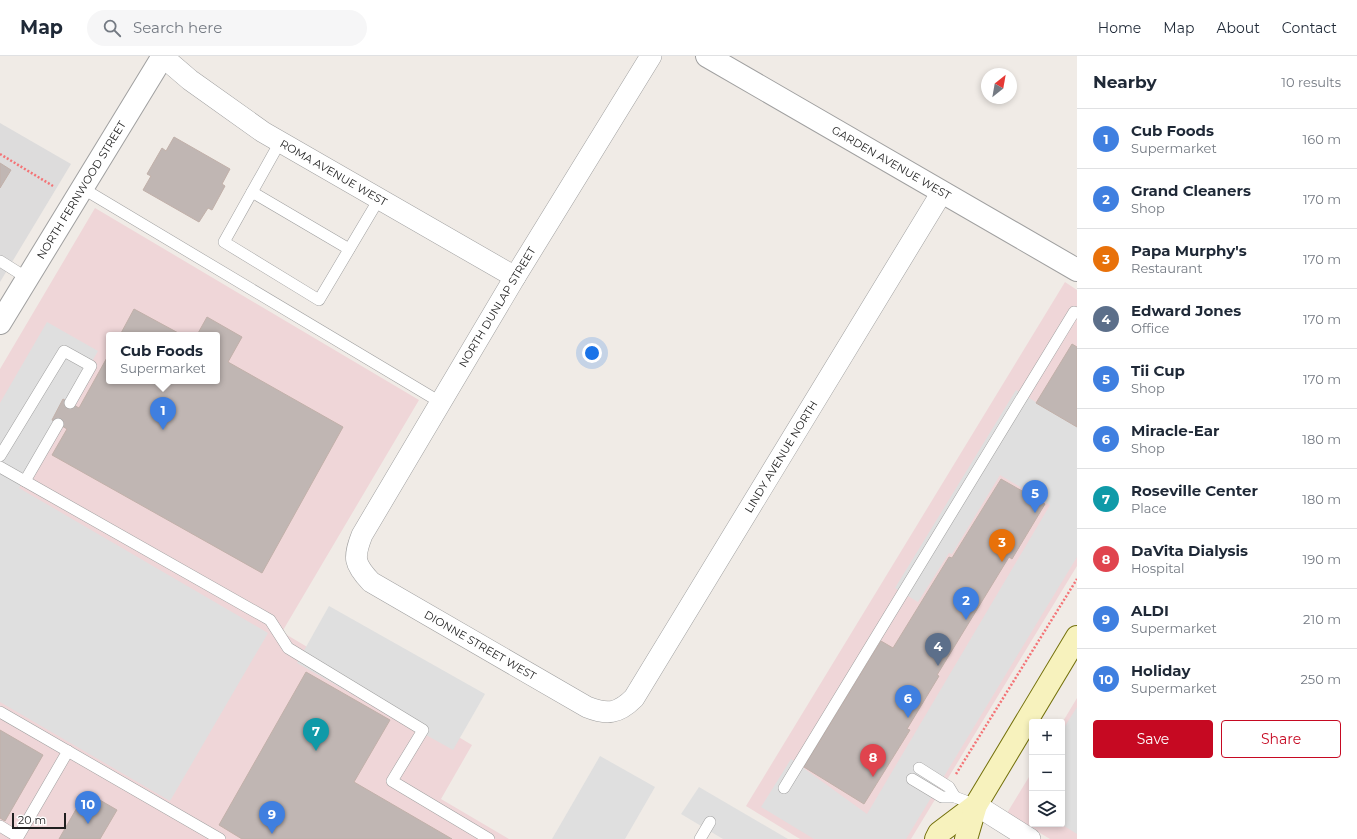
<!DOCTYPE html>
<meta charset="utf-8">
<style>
body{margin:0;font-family:Montserrat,sans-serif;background:#f6f6f7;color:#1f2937}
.controls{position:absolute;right:12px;bottom:12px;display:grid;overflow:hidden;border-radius:4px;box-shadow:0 2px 6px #0003}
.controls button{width:36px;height:36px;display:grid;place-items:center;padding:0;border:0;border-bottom:1px solid #e0e1e3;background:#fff;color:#1f2937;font:20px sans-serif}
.compass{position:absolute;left:981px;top:12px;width:36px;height:36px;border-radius:50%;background:#fff;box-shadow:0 2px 6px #0003;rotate:31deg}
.scale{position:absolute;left:12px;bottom:10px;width:54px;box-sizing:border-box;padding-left:4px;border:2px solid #1f1f1f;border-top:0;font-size:11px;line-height:14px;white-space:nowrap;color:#1f1f1f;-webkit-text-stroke:3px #fff;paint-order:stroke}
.you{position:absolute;left:592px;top:297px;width:14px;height:14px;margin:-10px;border:3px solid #fff;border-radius:50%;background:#1a73e8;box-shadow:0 0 0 6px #1a73e833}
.badge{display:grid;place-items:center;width:26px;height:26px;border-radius:50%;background:#c60922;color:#fff;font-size:13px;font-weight:700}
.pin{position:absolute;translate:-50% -33px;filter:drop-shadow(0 1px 2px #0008)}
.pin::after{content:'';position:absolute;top:21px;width:14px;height:12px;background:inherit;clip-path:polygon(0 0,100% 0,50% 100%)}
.popup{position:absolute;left:106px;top:276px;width:114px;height:52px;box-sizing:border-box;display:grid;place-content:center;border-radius:4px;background:#fff;filter:drop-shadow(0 1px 3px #0005);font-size:13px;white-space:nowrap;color:#747a83}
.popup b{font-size:15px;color:#1f2937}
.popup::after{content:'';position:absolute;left:50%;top:100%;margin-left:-8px;border:8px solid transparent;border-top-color:#fff}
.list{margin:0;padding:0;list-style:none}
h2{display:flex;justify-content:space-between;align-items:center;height:52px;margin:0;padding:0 16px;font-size:17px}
h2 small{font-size:13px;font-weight:400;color:#747a83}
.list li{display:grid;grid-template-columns:26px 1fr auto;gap:12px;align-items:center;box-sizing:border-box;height:60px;padding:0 16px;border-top:1px solid #e0e1e3}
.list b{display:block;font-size:15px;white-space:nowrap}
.list p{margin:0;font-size:13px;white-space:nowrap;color:#747a83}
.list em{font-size:13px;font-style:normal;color:#747a83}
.actions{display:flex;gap:8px;padding:12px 16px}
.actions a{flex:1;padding:9px 0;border:1px solid #c60922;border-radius:4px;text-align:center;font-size:14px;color:#c60922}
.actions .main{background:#c60922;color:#fff}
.icon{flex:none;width:22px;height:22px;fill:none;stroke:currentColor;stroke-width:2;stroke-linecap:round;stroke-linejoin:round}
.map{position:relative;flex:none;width:1077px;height:783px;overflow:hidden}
header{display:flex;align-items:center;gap:24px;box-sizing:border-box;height:56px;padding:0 20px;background:#fff;border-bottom:1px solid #e0e1e3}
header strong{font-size:19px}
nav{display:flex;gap:22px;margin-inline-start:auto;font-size:14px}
.search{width:280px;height:36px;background:#f6f6f7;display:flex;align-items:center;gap:10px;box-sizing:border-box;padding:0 14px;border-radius:22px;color:#747a83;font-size:15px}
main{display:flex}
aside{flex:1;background:#fff}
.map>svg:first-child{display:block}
.residential{fill:#dddcdc}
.commercial{fill:#efd6d8;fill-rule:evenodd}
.parking{fill:#dfdfdf}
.building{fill:#c0b6b3;stroke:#c1b0a9}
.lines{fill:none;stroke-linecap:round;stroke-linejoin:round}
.service-casing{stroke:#a0a0a0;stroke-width:12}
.minor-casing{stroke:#a0a0a0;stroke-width:22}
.tertiary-casing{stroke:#a0a0a0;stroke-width:24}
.secondary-casing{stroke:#73700a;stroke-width:24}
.path{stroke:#f47376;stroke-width:2.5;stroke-dasharray:2 2;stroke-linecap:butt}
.service{stroke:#fff;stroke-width:11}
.minor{stroke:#fff;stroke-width:21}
.tertiary{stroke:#fff;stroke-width:22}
.secondary{stroke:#f7f2bd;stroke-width:22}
.labels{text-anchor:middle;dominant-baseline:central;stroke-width:3.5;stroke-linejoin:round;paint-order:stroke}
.street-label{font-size:11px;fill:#1f1f1f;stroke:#fff}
</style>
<header>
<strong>Map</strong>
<div class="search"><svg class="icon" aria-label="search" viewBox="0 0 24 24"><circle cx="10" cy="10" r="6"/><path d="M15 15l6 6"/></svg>Search here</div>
<nav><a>Home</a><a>Map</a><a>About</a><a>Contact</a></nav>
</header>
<main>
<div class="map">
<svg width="1077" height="783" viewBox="0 0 1077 783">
<rect width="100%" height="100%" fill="#f0ebe6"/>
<polygon class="residential" points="0,67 71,108 0,226"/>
<g class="commercial">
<path d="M 95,152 L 419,344 L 282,576 L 472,689 L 441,743 L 509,783 L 0,783 L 0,313 ZM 109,279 L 217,279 L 217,325 L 109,325 Z"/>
<polygon points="1065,226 1077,234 1077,510 911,783 800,783 746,750"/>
<polygon points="1077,642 1077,783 1050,783 1007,757 1032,716 1032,768 1062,768 1062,667"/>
</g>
<g class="parking">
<polygon points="47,266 98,295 19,432 268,577 170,745 0,646 0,347"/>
<polygon points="1016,334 1077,371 1077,501 906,783 814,783 761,751 791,703 867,758 1050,449 1000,419 952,498 949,497 918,546 895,532"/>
<polygon points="329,550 485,638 453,694 297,607"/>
<polygon points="1077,651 1077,778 1061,768 1062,675"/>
<polygon points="600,700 655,731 625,783 552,783"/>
<polygon points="699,731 788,783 723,783 681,758"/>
</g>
<g class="building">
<polygon points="174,81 230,113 222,128 225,130 212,154 208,152 199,166 143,134 151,120 147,118 162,92 166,95"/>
<polygon points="0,107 11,114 0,132"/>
<polygon points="134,253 182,279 120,279"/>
<polygon points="207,261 242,281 228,306 343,371 262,517 52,399 67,373 52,364 63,343 79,352 109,298 109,325 217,325 217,279 197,279"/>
<polygon points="1072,288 1077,291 1077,371 1036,347"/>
<polygon points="1001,423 1045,448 1012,503 1009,501 937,619 939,620 907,673 910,674 864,748 804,711 881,585 893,592 949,501 952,502"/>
<polygon points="306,616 390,664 354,726 452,783 242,783 219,769"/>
<polygon points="0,674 43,699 5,765 0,762"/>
<polygon points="86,736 117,754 100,783 59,783"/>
</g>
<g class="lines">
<defs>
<g id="service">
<polyline points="280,86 224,186 319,244 379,143"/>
<polyline points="82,132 440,346"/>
<polyline points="252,136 349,193"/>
<polyline points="0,205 27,222"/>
<polyline points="0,400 64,295 91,310 70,347"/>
<polyline points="0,411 270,564 288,592 423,674 392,725 489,783"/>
<polyline points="25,425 58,368"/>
<polyline points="0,656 220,783"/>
<polyline points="919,712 949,731 955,741"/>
<polyline points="912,723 942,741 955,741 976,749"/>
<polyline points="784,732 1074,256 1077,257"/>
<polyline points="0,770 18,781 68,695"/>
<polyline points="700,783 710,766"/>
</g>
<g id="minor">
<path id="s1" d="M 162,0 L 190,24 L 263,76 L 515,221"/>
<path id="s2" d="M 651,0 L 515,221 L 362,479 C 353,502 354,508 371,526 L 587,651 C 607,659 618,658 634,642 L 942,136"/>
<polyline points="976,749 1030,783"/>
</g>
<g id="tertiary">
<path id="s3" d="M 707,0 L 1077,214"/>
<path id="s4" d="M 0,267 L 163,0"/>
</g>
<g id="secondary">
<polyline points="936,783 939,777 976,749"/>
<polyline points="966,783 976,749 1077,581"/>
</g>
</defs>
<use href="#service" class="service-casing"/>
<use href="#minor" class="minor-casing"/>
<use href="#tertiary" class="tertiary-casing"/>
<use href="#secondary" class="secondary-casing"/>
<g class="path">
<polyline points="0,98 53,130"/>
<polyline points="956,718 1077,523"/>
</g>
<use href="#service" class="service"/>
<use href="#minor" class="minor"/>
<use href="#tertiary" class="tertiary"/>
<use href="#secondary" class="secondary"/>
</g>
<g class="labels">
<g class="street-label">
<text stroke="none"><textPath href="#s3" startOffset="213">GARDEN AVENUE WEST</textPath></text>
<text stroke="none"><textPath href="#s1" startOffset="208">ROMA AVENUE WEST</textPath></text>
<text stroke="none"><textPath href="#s4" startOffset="156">NORTH FERNWOOD STREET</textPath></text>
<text transform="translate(497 251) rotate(-59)">NORTH DUNLAP STREET</text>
<text stroke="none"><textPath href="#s2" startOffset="1196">LINDY AVENUE NORTH</textPath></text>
<text stroke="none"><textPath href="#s2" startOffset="738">DIONNE STREET WEST</textPath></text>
</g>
</g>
</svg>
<div class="controls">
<button>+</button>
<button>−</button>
<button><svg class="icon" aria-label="layers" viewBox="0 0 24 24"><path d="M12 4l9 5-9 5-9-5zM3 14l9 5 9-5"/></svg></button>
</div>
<svg class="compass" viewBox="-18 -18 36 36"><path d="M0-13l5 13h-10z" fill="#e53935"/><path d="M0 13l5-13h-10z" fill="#747a83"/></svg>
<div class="scale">20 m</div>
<div class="you"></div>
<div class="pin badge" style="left:163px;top:374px;background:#3f7fe0">1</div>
<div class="popup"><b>Cub Foods</b>Supermarket</div>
<div class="pin badge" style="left:966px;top:564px;background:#3f7fe0">2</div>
<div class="pin badge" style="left:1002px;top:506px;background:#e8710a">3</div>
<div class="pin badge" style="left:938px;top:610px;background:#5c6f8a">4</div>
<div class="pin badge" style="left:1035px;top:457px;background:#3f7fe0">5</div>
<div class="pin badge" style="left:908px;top:662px;background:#3f7fe0">6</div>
<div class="pin badge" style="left:316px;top:695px;background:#0f9aa8">7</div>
<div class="pin badge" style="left:873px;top:721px;background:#e0444e">8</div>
<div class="pin badge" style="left:272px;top:778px;background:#3f7fe0">9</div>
<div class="pin badge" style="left:88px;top:768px;background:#3f7fe0">10</div>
</div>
<aside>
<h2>Nearby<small>10 results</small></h2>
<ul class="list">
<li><span class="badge" style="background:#3f7fe0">1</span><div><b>Cub Foods</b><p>Supermarket</p></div><em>160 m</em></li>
<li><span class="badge" style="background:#3f7fe0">2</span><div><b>Grand Cleaners</b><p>Shop</p></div><em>170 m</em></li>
<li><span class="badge" style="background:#e8710a">3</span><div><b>Papa Murphy's</b><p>Restaurant</p></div><em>170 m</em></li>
<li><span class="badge" style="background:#5c6f8a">4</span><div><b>Edward Jones</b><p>Office</p></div><em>170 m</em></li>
<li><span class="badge" style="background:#3f7fe0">5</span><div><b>Tii Cup</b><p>Shop</p></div><em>170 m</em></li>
<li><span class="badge" style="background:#3f7fe0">6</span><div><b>Miracle-Ear</b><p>Shop</p></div><em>180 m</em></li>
<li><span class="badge" style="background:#0f9aa8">7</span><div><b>Roseville Center</b><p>Place</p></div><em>180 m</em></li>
<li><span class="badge" style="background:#e0444e">8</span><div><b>DaVita Dialysis</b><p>Hospital</p></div><em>190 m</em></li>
<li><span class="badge" style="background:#3f7fe0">9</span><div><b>ALDI</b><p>Supermarket</p></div><em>210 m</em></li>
<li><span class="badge" style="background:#3f7fe0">10</span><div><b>Holiday</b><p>Supermarket</p></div><em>250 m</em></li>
</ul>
<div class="actions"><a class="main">Save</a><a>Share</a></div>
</aside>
</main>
